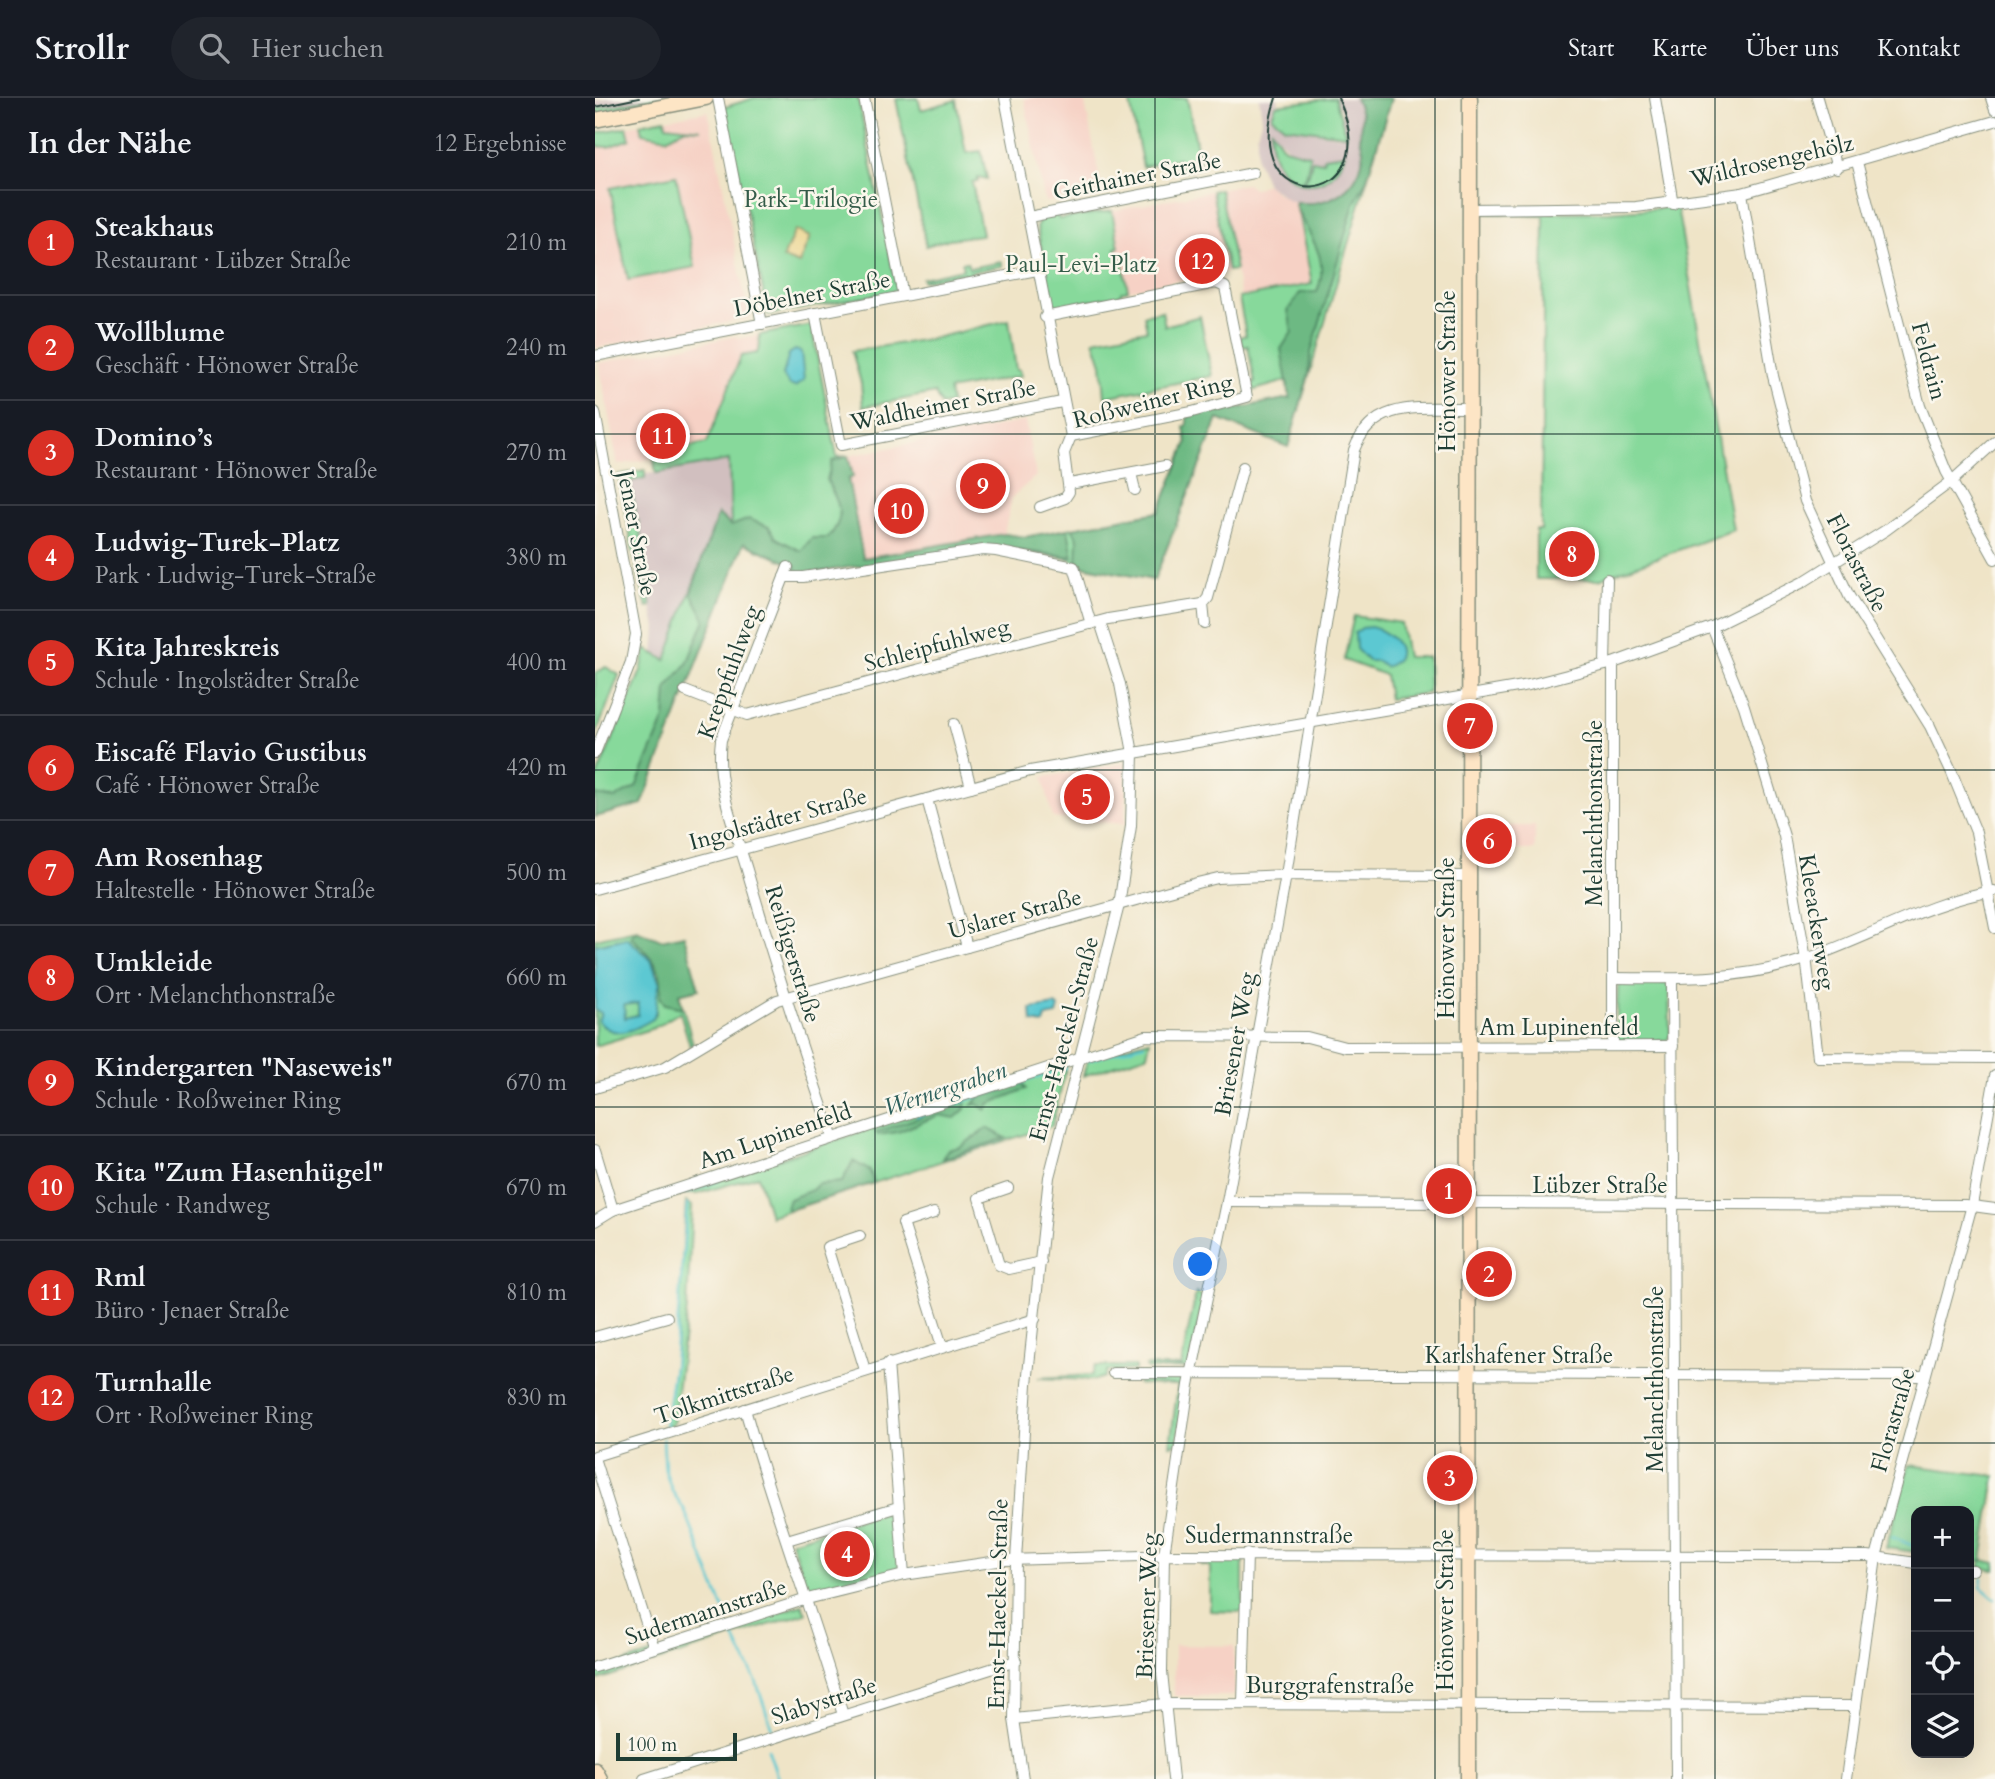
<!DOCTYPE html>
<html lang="de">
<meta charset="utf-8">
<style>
body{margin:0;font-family:Cardo,serif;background:#20242c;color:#f1f3f6}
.controls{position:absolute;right:21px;bottom:21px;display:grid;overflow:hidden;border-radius:14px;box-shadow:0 7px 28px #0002}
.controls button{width:63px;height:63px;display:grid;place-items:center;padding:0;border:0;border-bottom:2px solid #363941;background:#171b24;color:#f1f3f6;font:35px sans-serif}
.scale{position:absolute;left:21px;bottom:18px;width:121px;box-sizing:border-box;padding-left:7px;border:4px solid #1f3d34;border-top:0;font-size:19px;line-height:24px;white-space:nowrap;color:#1f3d34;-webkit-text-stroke:5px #fbf7ec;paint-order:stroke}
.you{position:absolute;left:606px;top:1167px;width:24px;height:24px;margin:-18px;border:5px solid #fff;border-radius:50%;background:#1a73e8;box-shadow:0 0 0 10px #1a73e833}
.badge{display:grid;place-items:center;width:46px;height:46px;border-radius:50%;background:#d93025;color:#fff;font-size:23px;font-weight:700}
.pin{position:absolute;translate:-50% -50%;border:4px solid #fff;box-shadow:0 2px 7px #0006}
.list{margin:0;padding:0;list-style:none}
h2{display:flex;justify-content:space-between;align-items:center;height:91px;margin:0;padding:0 28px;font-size:30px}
h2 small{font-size:23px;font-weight:400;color:#9ea1a6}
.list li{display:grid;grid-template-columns:46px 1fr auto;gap:21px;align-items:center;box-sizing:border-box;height:105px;padding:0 28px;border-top:2px solid #363941}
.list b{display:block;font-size:26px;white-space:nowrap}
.list p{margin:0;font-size:23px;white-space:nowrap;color:#9ea1a6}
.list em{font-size:23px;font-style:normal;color:#9ea1a6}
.icon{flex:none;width:38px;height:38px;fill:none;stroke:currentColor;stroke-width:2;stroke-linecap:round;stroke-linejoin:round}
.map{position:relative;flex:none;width:1400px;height:1681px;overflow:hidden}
header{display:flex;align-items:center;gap:42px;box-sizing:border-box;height:98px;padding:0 35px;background:#171b24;border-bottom:2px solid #363941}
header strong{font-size:33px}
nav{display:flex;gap:38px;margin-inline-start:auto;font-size:24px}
.search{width:490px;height:63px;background:#20242c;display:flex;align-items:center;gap:18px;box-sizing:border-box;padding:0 24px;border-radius:38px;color:#9ea1a6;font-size:26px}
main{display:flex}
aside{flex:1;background:#171b24}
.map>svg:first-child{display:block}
.built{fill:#f6d1c5}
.industrial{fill:#d1bfbf;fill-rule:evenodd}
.green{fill:#87d99b;stroke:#538b68;stroke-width:2}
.forest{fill:#6db983;stroke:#467b5c;stroke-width:2}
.sand{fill:#eeda9e;stroke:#868c69;stroke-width:2}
.water{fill:#5bc8d2;stroke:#3d8283;stroke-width:2;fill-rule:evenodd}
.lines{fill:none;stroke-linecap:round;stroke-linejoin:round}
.stream{stroke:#5bc8d2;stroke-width:2.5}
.street-casing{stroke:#87907e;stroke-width:12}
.secondary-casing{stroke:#87907e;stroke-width:17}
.street{stroke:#fff;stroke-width:10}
.secondary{stroke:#fde5c5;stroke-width:14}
.tram{stroke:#1f3d34;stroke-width:2}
.grid{fill:none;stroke:#1f3d34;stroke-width:2;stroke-opacity:0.55}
.labels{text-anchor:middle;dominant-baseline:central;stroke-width:5;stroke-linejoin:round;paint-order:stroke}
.street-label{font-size:23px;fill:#1f3d34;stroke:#fbf7ec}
.park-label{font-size:23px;fill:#345c49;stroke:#fbf7ec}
.water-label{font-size:24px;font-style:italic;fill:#2e605c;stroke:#fbf7ec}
</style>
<header>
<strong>Strollr</strong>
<div class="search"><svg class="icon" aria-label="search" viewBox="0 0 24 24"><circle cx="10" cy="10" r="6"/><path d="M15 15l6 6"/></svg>Hier suchen</div>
<nav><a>Start</a><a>Karte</a><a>Über uns</a><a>Kontakt</a></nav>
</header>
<main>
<aside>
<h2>In der Nähe<small>12 Ergebnisse</small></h2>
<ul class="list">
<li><span class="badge">1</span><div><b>Steakhaus</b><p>Restaurant · Lübzer Straße</p></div><em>210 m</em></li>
<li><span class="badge">2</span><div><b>Wollblume</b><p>Geschäft · Hönower Straße</p></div><em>240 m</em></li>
<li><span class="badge">3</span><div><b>Domino’s</b><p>Restaurant · Hönower Straße</p></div><em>270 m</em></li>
<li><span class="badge">4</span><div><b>Ludwig-Turek-Platz</b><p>Park · Ludwig-Turek-Straße</p></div><em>380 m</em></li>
<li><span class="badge">5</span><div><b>Kita Jahreskreis</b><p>Schule · Ingolstädter Straße</p></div><em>400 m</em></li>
<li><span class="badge">6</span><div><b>Eiscafé Flavio Gustibus</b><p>Café · Hönower Straße</p></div><em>420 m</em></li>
<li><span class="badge">7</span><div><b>Am Rosenhag</b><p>Haltestelle · Hönower Straße</p></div><em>500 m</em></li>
<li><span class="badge">8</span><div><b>Umkleide</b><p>Ort · Melanchthonstraße</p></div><em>660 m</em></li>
<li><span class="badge">9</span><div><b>Kindergarten &quot;Naseweis&quot;</b><p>Schule · Roßweiner Ring</p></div><em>670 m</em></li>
<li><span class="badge">10</span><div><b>Kita &quot;Zum Hasenhügel&quot;</b><p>Schule · Randweg</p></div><em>670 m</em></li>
<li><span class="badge">11</span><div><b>Rml</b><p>Büro · Jenaer Straße</p></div><em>810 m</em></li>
<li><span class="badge">12</span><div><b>Turnhalle</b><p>Ort · Roßweiner Ring</p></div><em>830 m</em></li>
</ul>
</aside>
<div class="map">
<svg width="1400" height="1681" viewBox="0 0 1400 1681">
<rect width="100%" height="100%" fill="#fbf7ec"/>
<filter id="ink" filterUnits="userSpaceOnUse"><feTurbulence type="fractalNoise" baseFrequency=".0143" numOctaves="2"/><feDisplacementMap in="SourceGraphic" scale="14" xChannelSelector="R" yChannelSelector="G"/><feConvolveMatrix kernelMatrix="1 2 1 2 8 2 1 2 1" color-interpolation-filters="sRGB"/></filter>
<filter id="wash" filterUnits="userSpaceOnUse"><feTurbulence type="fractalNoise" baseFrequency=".00686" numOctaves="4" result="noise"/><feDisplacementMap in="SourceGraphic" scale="28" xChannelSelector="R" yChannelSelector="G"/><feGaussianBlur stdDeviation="1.57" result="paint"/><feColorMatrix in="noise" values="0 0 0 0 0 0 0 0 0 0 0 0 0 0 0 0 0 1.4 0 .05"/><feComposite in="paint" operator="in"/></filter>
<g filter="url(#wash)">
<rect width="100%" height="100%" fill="#efe4c7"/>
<g class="built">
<polygon points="429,0 489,0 507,92 450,104"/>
<polygon points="113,13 154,220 1,250 0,35"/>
<polygon points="652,86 658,91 672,86 682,95 701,104 717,186 646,200 625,91"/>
<polygon points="617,93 633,173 533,192 526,156 522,157 520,150 524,149 517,113"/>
<polygon points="164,237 165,247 124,347 23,367 4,265 142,238 143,241"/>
<polygon points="430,323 441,378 417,399 409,436 268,460 253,380 257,379 253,358"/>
<polygon points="531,665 530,726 458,720 448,679"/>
<rect x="886" y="728" width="54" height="24"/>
<polygon points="579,1547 639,1548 639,1598 579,1598"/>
</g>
<g class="industrial">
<polygon points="13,0 59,0 0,11 0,3"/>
<path d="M 664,0 L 684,0 L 677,19 L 690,29 L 745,38 L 747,14 L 740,0 L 760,0 L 768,19 L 765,36 L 769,52 L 762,76 L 745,97 L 733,103 L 708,106 L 693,102 L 672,86 L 662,62 L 662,36 L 667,20 ZM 675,37 L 683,39 L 695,53 L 714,57 L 712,75 L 705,85 L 691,77 L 682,64 ZM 749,57 L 720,87 L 708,86 L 729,64 Z"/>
<polygon points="134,362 136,428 123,416 71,562 59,558 61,530 49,477 53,476 35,383 52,376"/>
</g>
<g class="green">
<polygon points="59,0 92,0 0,18 0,11"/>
<polygon points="159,0 263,0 302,193 173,217 130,9"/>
<polygon points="323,0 326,12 361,2 371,55 386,53 392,81 383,79 383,83 377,84 387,137 354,141 331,148 301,1"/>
<polygon points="534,0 592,0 606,70 586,74 583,60 548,69"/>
<polygon points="740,0 751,37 690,29 677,19 681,7"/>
<path d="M 760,0 L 796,0 L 693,349 L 623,321 L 559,482 L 487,468 L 475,461 L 404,451 L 409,436 L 430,439 L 564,414 L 592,345 L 589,329 L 592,328 L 592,324 L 623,308 L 625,314 L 695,300 L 691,283 L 656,293 L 654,287 L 660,285 L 653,248 L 647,249 L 645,239 L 651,237 L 644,200 L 717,186 L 701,104 C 734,111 769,88 768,52 C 768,47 764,41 765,36 C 767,18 768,17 760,0 Z"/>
<polygon points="70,21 71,27 106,31 91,30 73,40 47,35 45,26"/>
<polygon points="32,29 35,41 13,49 0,48 0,35"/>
<path d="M 676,31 L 689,50 L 715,57 L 712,75 L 705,85 C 683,76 674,54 676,31 Z"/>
<path d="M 750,56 C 741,77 732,88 707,86 L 714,76 L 717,62 L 728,64 L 729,59 Z"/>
<polygon points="81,77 100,169 33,182 15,90"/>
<polygon points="625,91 641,172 633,173 617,93"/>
<polygon points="1082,109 1138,432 1004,481 941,481 941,432 946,432 949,118 886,115 1014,114"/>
<polygon points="517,113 524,149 521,150 522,156 526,156 533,192 526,194 526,197 458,209 442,129 445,120 462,117 464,121"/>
<polygon points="372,164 374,170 407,164 407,168 375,174 375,180 370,181 369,175 328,183 327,180 368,171 367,165"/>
<polygon points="567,213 570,228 605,218 617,278 510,299 507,266 499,242 552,232 549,217"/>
<polygon points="414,222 421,272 424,272 426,278 354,292 356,305 346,307 340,295 268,309 266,285 257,253 340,240"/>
<polygon points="216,227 242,359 253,358 258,379 253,381 268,460 208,476 197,472 198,467 149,445 47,706 0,719 0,683 46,573 51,551 71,562 123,416 136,427 134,362 61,375 58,356 112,345 146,258 162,255 165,247 164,237"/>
<polygon points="50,372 50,380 35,383 36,390 26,392 23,377"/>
<polygon points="37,394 41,415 31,417 27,396"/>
<polygon points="36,419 37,423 43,422 50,462 40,464 32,420"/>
<polygon points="41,468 48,468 56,508 52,509"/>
<polygon points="759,518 806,525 812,559 833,559 834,595 794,601 790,577 749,562"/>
<polygon points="11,569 24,577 0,639 0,575"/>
<polygon points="41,832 37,838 57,857 70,906 88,910 98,946 95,948 85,914 59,930 0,948 0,909 43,905 43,917 33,919 61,916 59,897 32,840 0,847 0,841"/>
<polygon points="1027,884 1071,885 1074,890 1075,938 1071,943 1023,942 1021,938 1023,888"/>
<polygon points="555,942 552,957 488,978 493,959"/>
<polygon points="472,966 457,1028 175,1118 163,1078 102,1096 89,1096 89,1092"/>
<polygon points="91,1104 97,1108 92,1210 78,1327 70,1330 81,1254"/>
<polygon points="601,1195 609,1199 594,1270 552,1271 551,1268 586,1268"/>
<polygon points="500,1268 540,1268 540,1272 512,1273 510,1279 500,1282 443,1280 497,1277"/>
<polygon points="546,1277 584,1280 589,1285 582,1346 575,1347 583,1287 543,1286"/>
<polygon points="1314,1367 1400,1378 1387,1462 1400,1465 1400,1472 1385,1470 1386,1463 1374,1461 1374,1413 1321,1413 1321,1454 1291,1450"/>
<polygon points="298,1412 304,1469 300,1475 215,1497 196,1443"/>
<polygon points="607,1460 648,1460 648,1514 615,1513 615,1468 606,1467"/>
<polygon points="207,1507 211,1515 0,1583 0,1574"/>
</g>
<g class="forest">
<path d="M 760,0 L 796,0 L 772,81 L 759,106 L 716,255 L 714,276 L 693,349 L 623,321 L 559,482 L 487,468 L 482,463 L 483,441 L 477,430 L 564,414 L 592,345 L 589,329 L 592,328 L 592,319 L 623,308 L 625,314 L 695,300 L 686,251 L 697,234 L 693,212 L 705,195 L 722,194 C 736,159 713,137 700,108 L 701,104 C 734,111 769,88 768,52 C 768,47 764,41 765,36 C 767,18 768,17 760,0 Z"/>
<path d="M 253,358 L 258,379 L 253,381 L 268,460 L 409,436 L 430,439 L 473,431 L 478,459 L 393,449 L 208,476 L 202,474 L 201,468 L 149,445 L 47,706 L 0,719 L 0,697 L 20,700 L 41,689 L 70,620 L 72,590 L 92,566 L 110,521 L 96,495 L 123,416 L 136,428 L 154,421 L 174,429 L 181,440 L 206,453 L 217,440 L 233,440 C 254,416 242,405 232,382 L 237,363 Z"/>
<path d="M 41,832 L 66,842 L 89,837 L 104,891 L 84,896 L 88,910 L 70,906 L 65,899 C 71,868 54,859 36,838 Z"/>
<polygon points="428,985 431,991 394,1006 391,1012 382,1006 377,1007 385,999"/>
<polygon points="371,1003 370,1011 360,1020 344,1017 303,1034 283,1037 281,1034"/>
<polygon points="392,1030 411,1040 347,1061 352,1052 365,1049"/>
<polygon points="258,1063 275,1073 279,1085 194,1112 191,1109 194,1101 217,1092 223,1086 247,1084"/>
</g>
<polygon class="sand" points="200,132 215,139 204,166 188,160"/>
<g class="water">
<polygon points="200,252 206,254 209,282 200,289 194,287 188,277 194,256"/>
<path d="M 776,529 C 798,534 819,558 790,569 L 782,563 L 773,563 L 761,551 L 760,535 L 767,530 Z"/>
<path d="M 32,840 L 56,862 L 65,886 C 59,899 64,909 58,921 C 39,932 20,943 3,923 L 6,915 L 0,912 L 0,847 ZM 43,905 L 43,917 L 30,920 L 29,907 Z"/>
<polygon points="460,907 464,910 462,917 451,919 449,926 437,924 436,911"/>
</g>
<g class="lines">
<g class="stream">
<polyline points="493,962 549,946"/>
<polyline points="322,1018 471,970"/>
<polyline points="91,1095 124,1082"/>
<polyline points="70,1328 79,1268 92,1106"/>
<polyline points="68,1341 70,1372 77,1393 89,1411 132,1520"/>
<polyline points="1297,1439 1321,1449"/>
<polyline points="1387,1480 1386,1489 1400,1501"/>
<polyline points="139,1539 161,1583 177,1631"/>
<polyline points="173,1651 183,1681"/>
</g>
</g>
</g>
<g filter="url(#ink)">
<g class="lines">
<defs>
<g id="street">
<polyline points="123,0 167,226"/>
<polyline points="269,0 308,198"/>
<polyline points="410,0 476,338"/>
<polyline points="1060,0 1078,106"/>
<polyline points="1222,0 1242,70"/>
<polyline points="1396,0 1400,12"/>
<polyline points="1262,64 1325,308 1351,373 1400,461"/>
<polyline points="1147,95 1178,278 1210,403 1254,498 1335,628 1357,675 1381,734 1400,830"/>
<polyline points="875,111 1041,109 1147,95 1400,23"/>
<polyline points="434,119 658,75"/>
<polyline points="220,215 246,347 467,304"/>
<polyline points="450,219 621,185 630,189 652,299 597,314 476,338"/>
<polyline points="0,258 442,172"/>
<polyline points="0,314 41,536 36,564 0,655"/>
<polyline points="536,375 540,392"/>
<polyline points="475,386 570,368"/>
<polyline points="445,409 470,400 474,394 469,355 476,338"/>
<path d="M 193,469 L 126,642 C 120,685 140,731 152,772 C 178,862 207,950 237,1038"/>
<polyline points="189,479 208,479 388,452 401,453 479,469 496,526"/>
<polyline points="608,506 613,500 648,369"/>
<polyline points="608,506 610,526"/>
<polyline points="1117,529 1149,608 1189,738 1212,867 1223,959 1400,960"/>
<polyline points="1010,567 1012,481"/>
<polyline points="90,593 152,617 513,521 608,506"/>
<polyline points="359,626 376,689"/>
<polyline points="332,701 372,849"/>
<polyline points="0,791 435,673 934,587 1018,565 1117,529 1208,484 1291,432 1357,383 1400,344"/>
<path d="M 1019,880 C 1084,881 1151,882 1214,860 C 1276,839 1334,803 1399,793"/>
<polyline points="1077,881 1081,1681"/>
<polyline points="1018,948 1018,565"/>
<polyline points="0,990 70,969 182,902 602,785 623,780 691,777 874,778"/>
<polyline points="0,1052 18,1112"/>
<polyline points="413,1090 384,1100 404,1167 414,1171 446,1164"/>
<polyline points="632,1104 1370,1107 1400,1111"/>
<polyline points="339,1115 308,1125 347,1248"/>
<polyline points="0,1123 18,1112 551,938 712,939 750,949 1078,948"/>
<polyline points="265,1138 232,1149 270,1272"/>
<polyline points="0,1239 72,1219"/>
<polyline points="293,1265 309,1477"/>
<polyline points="518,1275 1330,1278"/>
<path d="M 150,1311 C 179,1414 217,1514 248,1617"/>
<polyline points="0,1358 440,1221"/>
<polyline points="0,1363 59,1550"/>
<polyline points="192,1442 303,1409"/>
<polyline points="1374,1472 1378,1472"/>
<polyline points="0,1569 212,1501 309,1477 410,1462 580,1457 1273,1458 1321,1465"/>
<polyline points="648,1606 652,1456"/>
<polyline points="419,1621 569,1606 1261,1608"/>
<polyline points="49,1681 421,1563"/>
<polyline points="428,1681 419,1621 421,1462 432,1286 454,1079 524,807 536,728 538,655 525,586 505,524"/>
<path d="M 578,1681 L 567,1574 L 569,1457 L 594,1287 L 632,1104 L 691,777 L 759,352 C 779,300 828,311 874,310"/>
<polyline points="1251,1681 1281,1459 1377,1107 1400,978"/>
</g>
<g id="secondary">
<polyline points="0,22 111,0"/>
<polyline points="0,1672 5,1681"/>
<polyline points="873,1681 875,0"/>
</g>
</defs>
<use href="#street" class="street-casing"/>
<use href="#secondary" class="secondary-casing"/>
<use href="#street" class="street"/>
<use href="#secondary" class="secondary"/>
<g class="tram">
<path d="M 681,0 C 639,122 797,114 743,0"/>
<polyline points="0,9 44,0"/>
</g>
</g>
</g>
<path class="grid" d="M 280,0 L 280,1681M 560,0 L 560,1681M 840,0 L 840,1681M 1120,0 L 1120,1681M 0,336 L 1400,336M 0,672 L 1400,672M 0,1009 L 1400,1009M 0,1345 L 1400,1345"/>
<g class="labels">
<g class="street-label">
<text transform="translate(1177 63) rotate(-13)">Wildrosengehölz</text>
<text transform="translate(542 78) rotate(-11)">Geithainer Straße</text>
<text transform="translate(217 196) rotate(-11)">Döbelner Straße</text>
<text transform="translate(1334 263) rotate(75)">Feldrain</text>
<text transform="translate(852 273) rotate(-90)">Hönower Straße</text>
<text transform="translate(558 303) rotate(-14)">Roßweiner Ring</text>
<text transform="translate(348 307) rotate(-11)">Waldheimer Straße</text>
<text transform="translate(42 435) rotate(79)">Jenaer Straße</text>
<text transform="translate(1262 465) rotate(63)">Florastraße</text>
<text transform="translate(342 547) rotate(-15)">Schleipfuhlweg</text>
<text transform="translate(134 574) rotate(-70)">Kreppfuhlweg</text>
<text transform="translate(999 715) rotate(-90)">Melanchthonstraße</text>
<text transform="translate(183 721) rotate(-15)">Ingolstädter Straße</text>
<text transform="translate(420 816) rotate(-15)">Uslarer Straße</text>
<text transform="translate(1222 824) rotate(81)">Kleeackerweg</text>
<text transform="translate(851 840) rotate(-90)">Hönower Straße</text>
<text transform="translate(198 856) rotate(73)">Reißigerstraße</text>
<text x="964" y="929">Am Lupinenfeld</text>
<text transform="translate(469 941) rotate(-75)">Ernst-Haeckel-Straße</text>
<text transform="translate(640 946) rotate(-80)">Briesener Weg</text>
<text transform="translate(180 1038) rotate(-19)">Am Lupinenfeld</text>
<text x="1005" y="1087">Lübzer Straße</text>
<text x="924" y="1257">Karlshafener Straße</text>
<text transform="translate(1060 1281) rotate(-90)">Melanchthonstraße</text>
<text transform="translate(129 1297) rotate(-18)">Tolkmittstraße</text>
<text transform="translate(1298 1322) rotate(-74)">Florastraße</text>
<text x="674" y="1437">Sudermannstraße</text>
<text transform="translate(403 1506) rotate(-89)">Ernst-Haeckel-Straße</text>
<text transform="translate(552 1508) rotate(-88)">Briesener Weg</text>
<text transform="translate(850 1512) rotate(-90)">Hönower Straße</text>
<text transform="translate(111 1514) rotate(-18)">Sudermannstraße</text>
<text x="735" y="1587">Burggrafenstraße</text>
<text transform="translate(229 1603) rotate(-18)">Slabystraße</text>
</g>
<g class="park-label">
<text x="216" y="101">Park-Trilogie</text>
<text x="486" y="166">Paul-Levi-Platz</text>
</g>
<g class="water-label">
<text transform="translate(350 991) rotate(-18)">Wernergraben</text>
</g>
</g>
</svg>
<div class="controls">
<button>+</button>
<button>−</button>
<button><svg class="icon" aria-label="locate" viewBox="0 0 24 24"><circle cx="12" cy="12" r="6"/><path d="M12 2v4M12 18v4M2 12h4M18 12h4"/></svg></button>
<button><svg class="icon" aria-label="layers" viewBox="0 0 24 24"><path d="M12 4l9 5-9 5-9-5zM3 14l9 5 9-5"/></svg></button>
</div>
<div class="scale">100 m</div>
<div class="you"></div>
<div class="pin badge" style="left:854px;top:1093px">1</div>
<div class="pin badge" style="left:894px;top:1176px">2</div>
<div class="pin badge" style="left:855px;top:1380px">3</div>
<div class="pin badge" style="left:252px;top:1456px">4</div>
<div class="pin badge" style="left:492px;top:699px">5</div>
<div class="pin badge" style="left:894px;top:743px">6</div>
<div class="pin badge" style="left:875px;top:628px">7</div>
<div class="pin badge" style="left:977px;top:456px">8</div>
<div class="pin badge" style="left:388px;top:388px">9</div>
<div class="pin badge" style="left:306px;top:413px">10</div>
<div class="pin badge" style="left:68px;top:338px">11</div>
<div class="pin badge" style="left:607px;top:163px">12</div>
</div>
</main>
